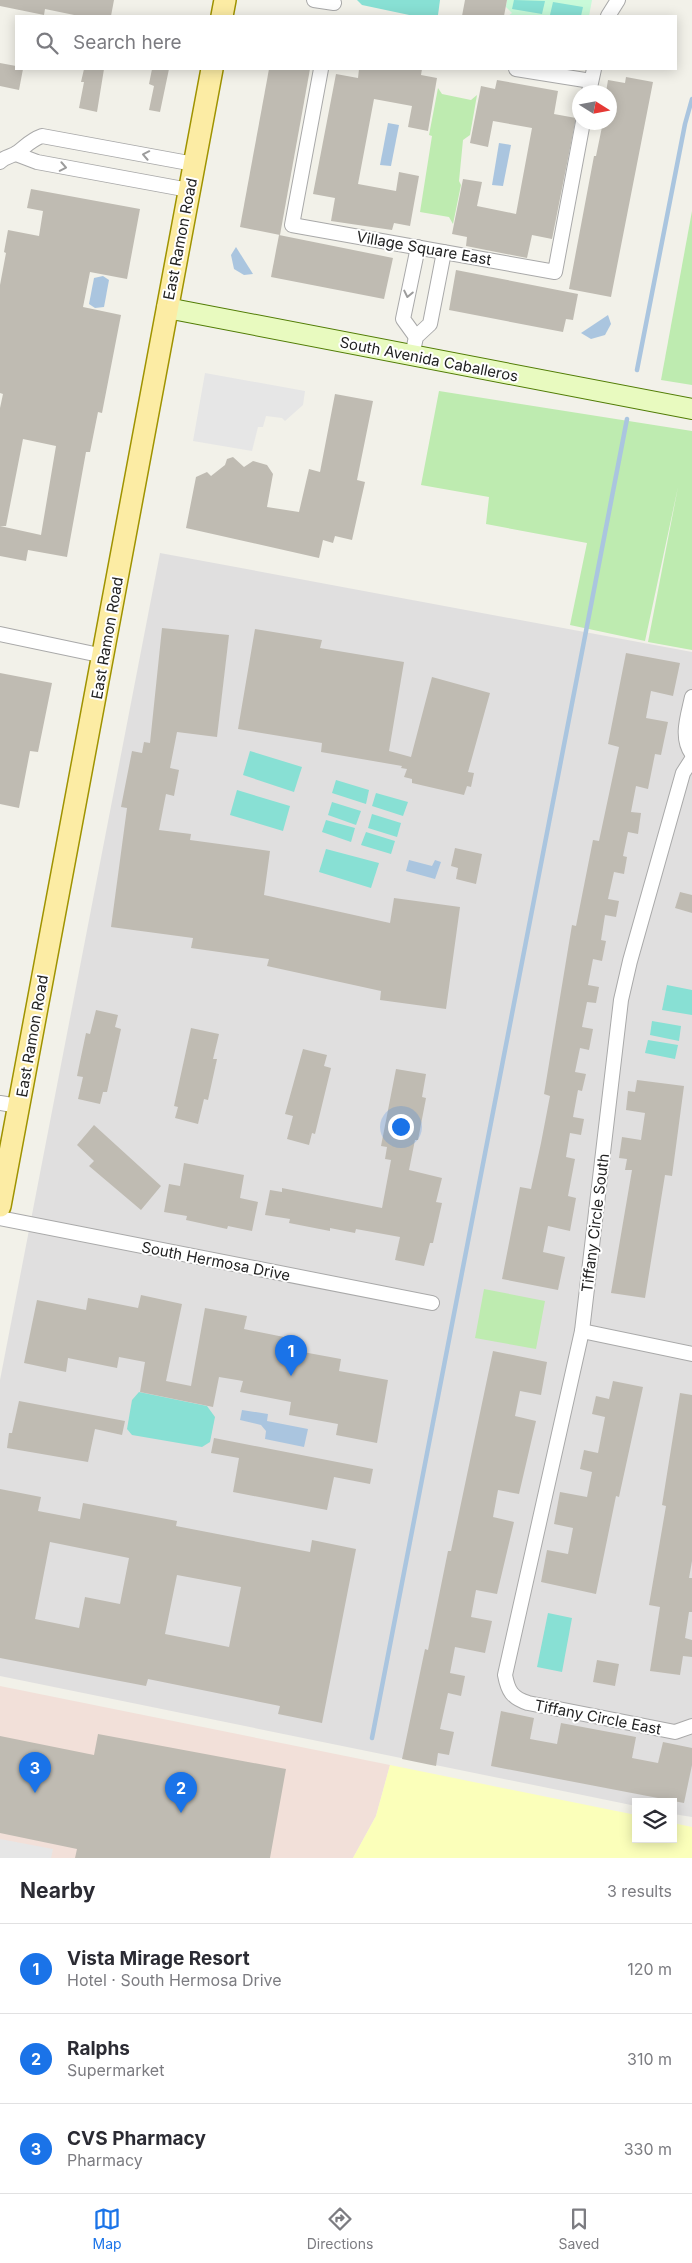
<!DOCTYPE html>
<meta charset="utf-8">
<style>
body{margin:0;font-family:Inter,sans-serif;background:#f7f7f7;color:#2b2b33}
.controls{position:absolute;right:15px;bottom:15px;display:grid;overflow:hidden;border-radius:0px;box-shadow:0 2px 12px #0003}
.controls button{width:45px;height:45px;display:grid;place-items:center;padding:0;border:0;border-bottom:1px solid #e1e1e2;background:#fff;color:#2b2b33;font:25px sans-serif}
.compass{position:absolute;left:572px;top:85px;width:45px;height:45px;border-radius:50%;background:#fff;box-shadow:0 2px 12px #0003;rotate:101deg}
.you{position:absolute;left:400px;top:1126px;width:18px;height:18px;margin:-12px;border:4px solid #fff;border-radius:50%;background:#1a73e8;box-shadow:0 0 0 8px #1a73e833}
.badge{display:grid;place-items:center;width:32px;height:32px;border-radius:50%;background:#1a73e8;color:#fff;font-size:16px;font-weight:700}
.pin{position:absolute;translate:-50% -41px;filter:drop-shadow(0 1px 2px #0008)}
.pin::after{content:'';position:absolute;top:26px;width:18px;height:15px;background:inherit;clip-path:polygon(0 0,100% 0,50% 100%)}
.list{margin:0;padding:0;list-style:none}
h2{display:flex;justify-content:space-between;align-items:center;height:65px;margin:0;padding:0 20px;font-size:21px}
h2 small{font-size:16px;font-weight:400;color:#7c7c81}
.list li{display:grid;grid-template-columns:32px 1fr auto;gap:15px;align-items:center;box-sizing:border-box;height:90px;padding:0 20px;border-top:1px solid #e1e1e2}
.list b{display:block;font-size:19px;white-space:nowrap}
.list p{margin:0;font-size:16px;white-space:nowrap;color:#7c7c81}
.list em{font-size:16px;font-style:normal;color:#7c7c81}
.icon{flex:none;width:28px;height:28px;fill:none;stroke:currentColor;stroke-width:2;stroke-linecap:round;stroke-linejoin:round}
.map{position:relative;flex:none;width:692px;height:1858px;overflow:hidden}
.search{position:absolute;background:#fff;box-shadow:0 2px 12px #0003;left:15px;right:15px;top:15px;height:55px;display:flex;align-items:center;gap:12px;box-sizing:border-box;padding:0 18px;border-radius:0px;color:#7c7c81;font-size:19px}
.sheet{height:335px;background:#fff}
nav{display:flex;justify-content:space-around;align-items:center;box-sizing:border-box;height:70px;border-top:1px solid #e1e1e2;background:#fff;font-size:14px;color:#7c7c81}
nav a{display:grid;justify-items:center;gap:2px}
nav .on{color:#1a73e8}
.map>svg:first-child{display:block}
.residential{fill:#e0dfdf}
.commercial{fill:#f2e0d9}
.grass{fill:#beebb0}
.sand{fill:#fbffba}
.park{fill:#c8fad9}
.pitch{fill:#88e0d4}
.parking{fill:#e6e6e6}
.water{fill:#aac5df}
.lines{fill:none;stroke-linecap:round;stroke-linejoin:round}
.stream{stroke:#aac5df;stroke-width:4.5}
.building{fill:#bfbbb2;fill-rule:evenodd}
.street-casing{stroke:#a9a9a9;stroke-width:16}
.secondary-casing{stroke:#517c05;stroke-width:22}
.primary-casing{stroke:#9f9300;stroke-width:24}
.street{stroke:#fff;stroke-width:14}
.secondary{stroke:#e8fabf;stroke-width:20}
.primary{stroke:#fceca4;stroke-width:21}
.oneway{stroke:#9c9c9c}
.labels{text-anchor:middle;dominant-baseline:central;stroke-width:4;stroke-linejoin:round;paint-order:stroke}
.street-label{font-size:15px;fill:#222;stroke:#fff}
</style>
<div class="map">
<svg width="692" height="1858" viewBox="0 0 692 1858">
<rect width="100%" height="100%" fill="#f2f1e9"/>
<polygon class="residential" points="160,553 692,652 692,1817 673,1814 673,1802 636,1802 636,1806 0,1676 0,1380"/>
<polygon class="commercial" points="0,1686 390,1765 376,1816 353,1858 0,1858"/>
<g class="grass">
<polygon points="438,88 442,94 471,100 477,95 470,135 463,140 459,181 461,185 453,224 449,217 420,212 432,136 429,135"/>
<polygon points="692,211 692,385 661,380"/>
<polygon points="439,391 692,431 692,650 648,642 678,487 645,641 570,625 587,543 486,524 489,497 421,485"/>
<polygon points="484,1289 545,1301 536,1349 475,1338"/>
</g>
<polygon class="sand" points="390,1765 636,1815 636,1839 673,1839 673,1823 692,1827 692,1858 353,1858 376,1816"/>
<polygon class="park" points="507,0 592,0 589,16 508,16 512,13 506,7"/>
<g class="pitch">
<polygon points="357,0 440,0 438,15 414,16 362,5"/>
<polygon points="514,0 545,1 542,14 512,9"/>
<polygon points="553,2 583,7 581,16 550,15"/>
<polygon points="250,751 302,767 294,792 243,775"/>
<polygon points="336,780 369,790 366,804 332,793"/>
<polygon points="237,790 290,806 283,831 230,815"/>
<polygon points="376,793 408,802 403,816 372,806"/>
<polygon points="332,802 361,811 356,825 328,815"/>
<polygon points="372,814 401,823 397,837 368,828"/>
<polygon points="326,820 355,828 351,842 322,832"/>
<polygon points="366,832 395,841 391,854 361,845"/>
<polygon points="326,849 379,863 371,888 319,872"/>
<polygon points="667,985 692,990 692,1015 662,1010"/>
<polygon points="652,1021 681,1026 679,1041 650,1035"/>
<polygon points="648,1040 678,1045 675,1059 645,1053"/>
<polygon points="139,1392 207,1406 215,1417 210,1442 202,1447 132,1435 127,1429 132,1400"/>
<polygon points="548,1613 572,1618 562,1672 537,1667"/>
</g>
<g class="parking">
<polygon points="205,373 305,391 303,405 285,421 282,418 266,416 263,427 258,427 252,451 193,441"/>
<polygon points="0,1839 53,1849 51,1858 0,1858"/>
</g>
<g class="water">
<polygon points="388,123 399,125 391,166 380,165"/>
<polygon points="499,143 511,145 503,186 492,185"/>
<polygon points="236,247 253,274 244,275 234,269 231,255"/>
<polygon points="103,276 109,280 104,307 95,308 89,304 94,278"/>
<polygon points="608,315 611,324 605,335 591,339 581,333"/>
<polygon points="409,860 432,866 435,860 441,862 435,879 406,871"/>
<polygon points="242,1410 268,1414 267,1421 308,1429 304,1447 265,1439 266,1431 261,1425 240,1420"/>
</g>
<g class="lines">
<g class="stream">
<polyline points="637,370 685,124 692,99"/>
<polyline points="372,1738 627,419"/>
</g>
</g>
<g class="building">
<polygon points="0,0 114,0 111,16 79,16 45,9 44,15 0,6"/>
<polygon points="465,0 507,0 504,16 462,16"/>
<polygon points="0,63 16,66 16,69 23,69 19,90 0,86"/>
<polygon points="84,69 104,69 97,112 79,108 84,82 81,82"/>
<polygon points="152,69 169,69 160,112 149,110 154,86 149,84"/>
<polygon points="269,69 310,69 280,235 240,227"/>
<polygon points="359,69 422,69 421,75 437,78 428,131 408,127 412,106 374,99 358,184 396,191 399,172 419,176 410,226 394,223 392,230 331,221 335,198 313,194 336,74 358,78"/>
<polygon points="626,77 653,82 611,297 569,289 594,156 596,156 603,122 610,122 610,92 606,92 608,80 625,83"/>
<polygon points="497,80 558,91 554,114 576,118 552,239 532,235 527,258 466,246 467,237 452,234 463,179 482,182 477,206 516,214 532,128 493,121 488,147 470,143 481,86 495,89"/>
<polygon points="31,189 140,209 127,279 90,272 83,307 121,315 102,413 98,412 90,452 86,452 67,557 28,550 26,561 0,556 0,526 41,535 56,446 23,439 6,526 0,526 0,408 3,394 0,393 0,285 6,253 4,252 8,230 39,236 43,211 27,208"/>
<polygon points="279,235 393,258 384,299 271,277"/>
<polygon points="456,270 578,294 573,320 566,319 563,332 449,310"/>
<polygon points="335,394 373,401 357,480 365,482 352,540 335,536 333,543 323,540 319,558 186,528 196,477 207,472 211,476 225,465 227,459 233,457 244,467 253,461 267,465 273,474 267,507 299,512 309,469 320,472"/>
<polygon points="162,628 229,635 217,737 177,732 170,768 179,770 174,796 166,794 159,830 191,834 190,840 270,851 264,895 390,923 394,898 460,907 446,1009 380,1000 381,991 267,966 269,959 191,948 193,938 111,927 127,808 121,807 132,751 142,753 144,742 150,743"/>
<polygon points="255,629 322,640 320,648 404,662 389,751 411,757 432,677 490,693 468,772 474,773 471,787 467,786 464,795 412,783 412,779 404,777 407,769 401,768 402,766 321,752 322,743 238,729"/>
<polygon points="626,653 680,663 673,696 651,691 646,718 668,722 661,755 655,754 648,789 636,786 631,812 641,813 638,834 628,832 623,856 627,857 624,874 614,872 608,899 619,901 616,917 605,915 601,940 606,941 602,961 593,959 588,985 599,987 596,1003 587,1002 582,1027 593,1029 589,1050 580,1048 575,1072 586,1074 582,1091 578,1090 573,1117 584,1119 581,1135 570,1133 566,1157 575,1159 568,1196 576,1198 570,1231 548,1226 543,1252 565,1257 558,1290 502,1279 520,1187 531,1189 541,1143 550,1096 544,1094 572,925 576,926 593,840 599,841 619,747 608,744"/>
<polygon points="0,673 52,683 38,752 30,751 19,808 0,804"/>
<polygon points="455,848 482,854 476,884 456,879 458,868 451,866"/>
<polygon points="680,892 692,895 692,913 675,908"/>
<polygon points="96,1010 118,1015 115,1027 121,1029 107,1092 103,1092 100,1104 78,1099 83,1077 77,1076 86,1033 90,1034"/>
<polygon points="191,1028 219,1034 213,1059 217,1059 208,1100 204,1099 198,1124 175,1118 178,1107 174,1106"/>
<polygon points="303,1049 327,1055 324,1066 331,1068 315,1134 312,1133 309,1145 287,1139 293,1116 285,1114"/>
<polygon points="396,1069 426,1074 422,1097 426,1098 418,1140 415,1140 409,1170 442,1178 436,1202 442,1203 433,1243 430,1243 424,1266 395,1260 400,1237 356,1229 355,1233 330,1228 330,1231 289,1223 290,1219 265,1215 270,1190 282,1192 282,1188 382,1208 391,1160 385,1159 387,1147 381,1146"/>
<polygon points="637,1080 684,1086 672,1176 665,1175 645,1298 611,1293 632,1170 625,1170 627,1159 619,1158 622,1137 641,1140 645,1113 626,1110 628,1091 635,1092"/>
<polygon points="94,1125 161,1186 141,1210 89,1166 94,1161 77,1145"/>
<polygon points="184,1163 244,1175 240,1198 258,1202 252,1231 228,1226 227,1229 186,1220 187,1216 164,1212 169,1184 180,1186"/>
<polygon points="141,1295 182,1304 166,1381 191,1386 205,1308 247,1316 244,1329 294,1339 292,1350 341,1359 339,1371 388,1380 377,1443 336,1435 338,1424 289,1415 291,1402 240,1392 243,1381 219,1377 213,1407 140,1392 145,1362 119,1357 117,1368 68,1358 66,1372 24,1363 37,1300 86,1310 88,1298 138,1308"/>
<polygon points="493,1351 547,1362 541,1395 520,1391 515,1416 536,1421 519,1494 498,1490 493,1517 514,1522 497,1594 476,1590 471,1617 492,1621 485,1653 455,1647 450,1673 465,1676 461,1696 448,1693 440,1729 454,1732 449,1755 438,1753 436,1766 402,1759 425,1649 428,1650 448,1551 451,1551"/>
<polygon points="613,1381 643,1387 619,1497 616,1496 596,1594 541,1582 547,1550 568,1554 573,1528 554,1524 560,1492 587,1497 592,1472 580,1469 584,1450 598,1453 605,1417 592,1414 596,1396 609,1399"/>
<polygon points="680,1393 692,1395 692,1561 689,1578 692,1578 692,1612 689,1612 685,1638 692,1640 692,1657 683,1656 680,1675 650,1671 660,1607 649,1605 666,1506 662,1505"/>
<polygon points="19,1401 125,1421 122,1435 95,1429 88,1462 7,1448 9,1433 12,1433"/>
<polygon points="214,1438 373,1469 370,1484 334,1477 327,1510 233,1492 239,1458 211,1453"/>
<path d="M 0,1489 L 41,1497 L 38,1511 L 80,1519 L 83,1503 L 177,1521 L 176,1526 L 310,1552 L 312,1540 L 356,1549 L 322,1723 L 278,1714 L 280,1706 L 148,1679 L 146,1686 L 0,1658 ZM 50,1542 L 129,1558 L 120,1604 L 85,1597 L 79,1628 L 35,1619 ZM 177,1575 L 241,1587 L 229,1647 L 165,1634 Z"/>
<polygon points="597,1660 619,1664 615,1686 593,1682"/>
<polygon points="501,1711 534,1718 530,1739 557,1744 561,1723 636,1737 632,1758 658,1763 663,1742 692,1748 692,1765 684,1803 491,1766"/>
<polygon points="98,1734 286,1769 270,1858 75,1858 77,1849 0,1833 0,1736 94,1755"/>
</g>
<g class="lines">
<defs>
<g id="street">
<polyline points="314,0 334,3"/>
<polyline points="608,16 618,0"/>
<polyline points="321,69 292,225 555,272 583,122"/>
<polyline points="516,69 591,81"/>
<polyline points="589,92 594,69"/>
<polyline points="16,154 37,162 189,190"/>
<path d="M 0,162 C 5,156 12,157 18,152 C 27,145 31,140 42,136 L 194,164"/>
<polyline points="416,337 403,319 418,247"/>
<polyline points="412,356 416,337 430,324 444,252"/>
<polyline points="0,634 104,656"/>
<path d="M 692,697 C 688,716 680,737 692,754"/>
<path d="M 692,759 L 683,773 L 630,961 L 621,1000 L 582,1331 L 505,1675 C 508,1691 512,1698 528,1703 L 675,1732 L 692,1726"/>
<polyline points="0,1103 18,1106"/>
<polyline points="0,1218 432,1303"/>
<polyline points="582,1331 692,1354"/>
</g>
<polyline id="secondary" points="167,308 692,409"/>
<g id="primary">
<polyline points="222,16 225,0"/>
<polyline points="0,1206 212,69"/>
</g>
</defs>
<use href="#street" class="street-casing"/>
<use href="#secondary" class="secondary-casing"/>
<use href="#primary" class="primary-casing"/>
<use href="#street" class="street"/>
<use href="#secondary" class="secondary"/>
<use href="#primary" class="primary"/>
</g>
<defs><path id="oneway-chevron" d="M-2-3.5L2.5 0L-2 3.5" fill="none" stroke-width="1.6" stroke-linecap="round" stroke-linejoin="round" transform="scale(1.25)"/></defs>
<g class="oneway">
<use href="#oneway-chevron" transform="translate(146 155) rotate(-169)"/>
<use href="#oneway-chevron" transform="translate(63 167) rotate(11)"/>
<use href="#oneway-chevron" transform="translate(408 294) rotate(102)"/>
</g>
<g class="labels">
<g class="street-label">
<text transform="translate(180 239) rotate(-79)">East Ramon Road</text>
<text transform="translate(424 248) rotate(10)">Village Square East</text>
<text transform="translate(429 359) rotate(11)">South Avenida Caballeros</text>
<text transform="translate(107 638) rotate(-80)">East Ramon Road</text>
<text transform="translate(32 1036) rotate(-80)">East Ramon Road</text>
<text transform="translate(595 1223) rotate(-83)">Tiffany Circle South</text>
<text transform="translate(216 1261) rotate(11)">South Hermosa Drive</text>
<text transform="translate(598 1717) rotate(11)">Tiffany Circle East</text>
</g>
</g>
</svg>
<div class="controls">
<button><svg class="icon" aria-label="layers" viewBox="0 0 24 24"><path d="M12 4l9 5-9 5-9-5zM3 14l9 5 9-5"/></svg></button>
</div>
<svg class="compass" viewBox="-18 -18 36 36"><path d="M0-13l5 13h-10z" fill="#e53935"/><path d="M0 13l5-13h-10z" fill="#7c7c81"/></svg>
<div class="you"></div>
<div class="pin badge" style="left:291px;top:1376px">1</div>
<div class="pin badge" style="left:181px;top:1813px">2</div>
<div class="pin badge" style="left:35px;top:1793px">3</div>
<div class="search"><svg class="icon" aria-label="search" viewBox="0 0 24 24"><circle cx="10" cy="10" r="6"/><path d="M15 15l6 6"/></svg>Search here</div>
</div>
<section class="sheet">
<h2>Nearby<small>3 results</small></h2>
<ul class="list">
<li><span class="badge">1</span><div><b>Vista Mirage Resort</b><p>Hotel · South Hermosa Drive</p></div><em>120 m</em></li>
<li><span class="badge">2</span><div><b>Ralphs</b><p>Supermarket</p></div><em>310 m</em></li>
<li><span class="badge">3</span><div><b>CVS Pharmacy</b><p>Pharmacy</p></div><em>330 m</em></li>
</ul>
</section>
<nav>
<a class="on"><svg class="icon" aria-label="map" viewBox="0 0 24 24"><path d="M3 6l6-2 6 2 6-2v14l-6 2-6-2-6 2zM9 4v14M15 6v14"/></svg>Map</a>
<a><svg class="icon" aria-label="directions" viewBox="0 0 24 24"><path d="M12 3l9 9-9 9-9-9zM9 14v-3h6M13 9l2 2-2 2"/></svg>Directions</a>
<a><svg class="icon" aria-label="saved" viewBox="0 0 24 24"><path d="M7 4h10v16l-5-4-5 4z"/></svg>Saved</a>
</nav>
